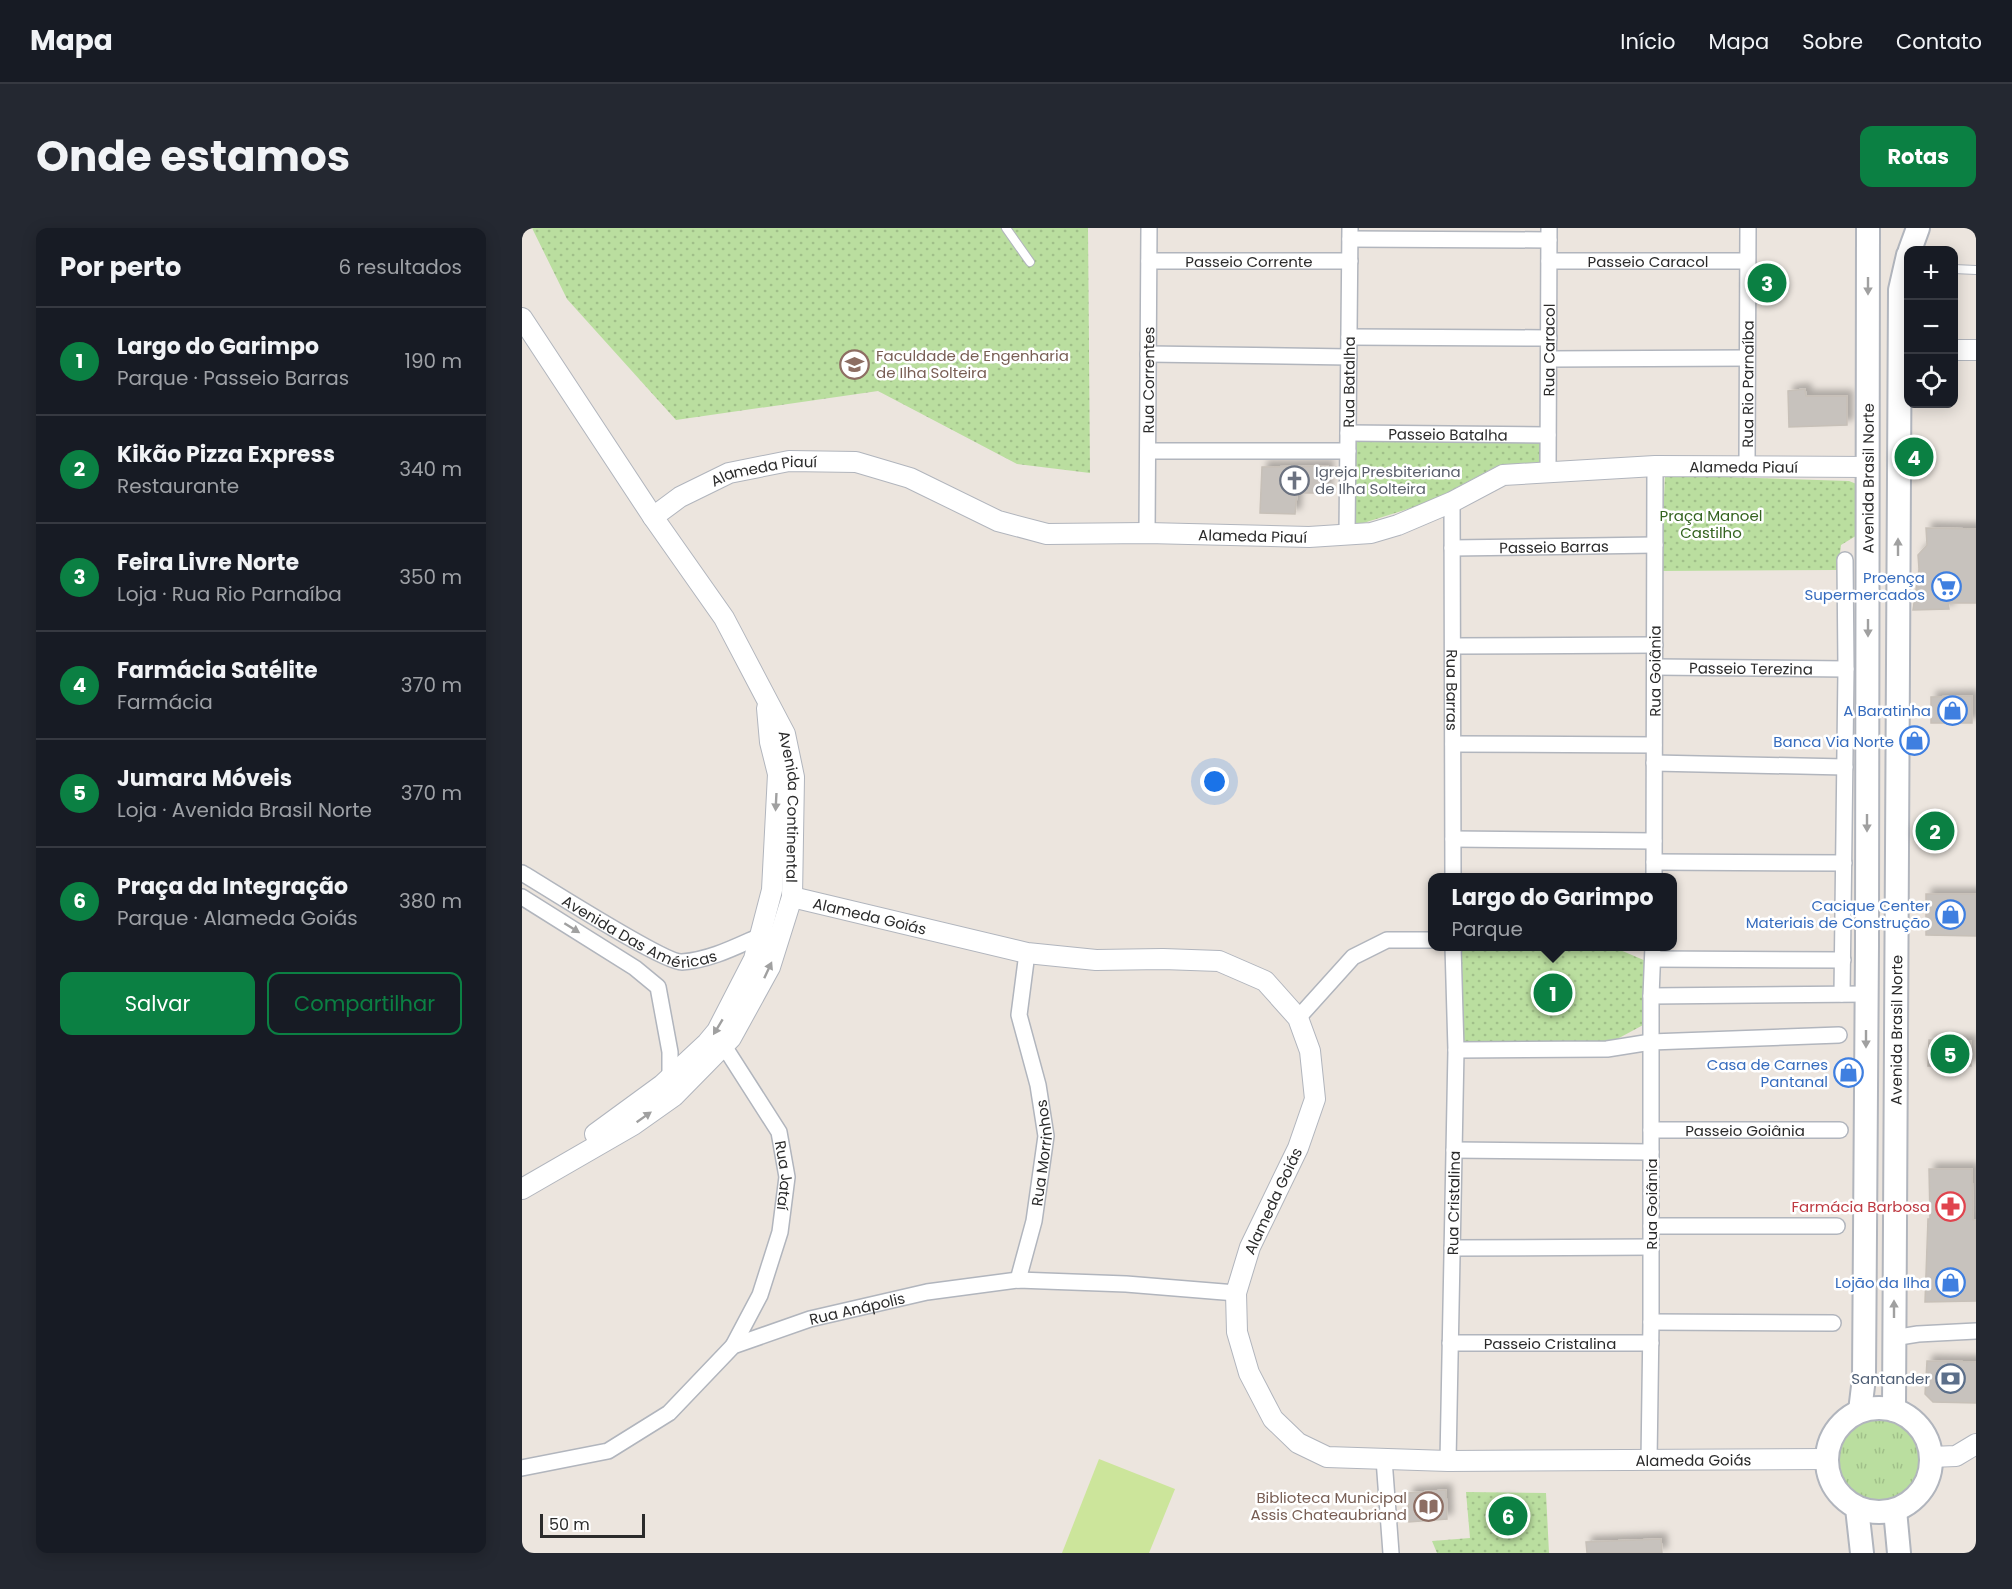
<!DOCTYPE html>
<html lang="pt">
<meta charset="utf-8">
<style>
body{margin:0;font-family:Poppins,sans-serif;background:#242831;color:#f1f3f6}
.controls{position:absolute;right:18px;top:18px;display:grid;overflow:hidden;border-radius:12px;box-shadow:0 3px 15px #0003}
.controls button{width:54px;height:54px;display:grid;place-items:center;padding:0;border:0;border-bottom:2px solid #363941;background:#171b24;color:#f1f3f6;font:30px sans-serif}
.scale{position:absolute;left:18px;bottom:15px;width:105px;box-sizing:border-box;padding-left:6px;border:3px solid #2b2b2b;border-top:0;font-size:16px;line-height:21px;white-space:nowrap;color:#2b2b2b;-webkit-text-stroke:4px #fff;paint-order:stroke}
.you{position:absolute;left:693px;top:554px;width:21px;height:21px;margin:-15px;border:4px solid #fff;border-radius:50%;background:#1a73e8;box-shadow:0 0 0 9px #1a73e833}
.badge{display:grid;place-items:center;width:39px;height:39px;border-radius:50%;background:#0b8043;color:#fff;font-size:20px;font-weight:700}
.pin{position:absolute;translate:-50% -50%;border:3px solid #fff;box-shadow:0 2px 6px #0006}
.popup{position:absolute;left:906px;top:645px;width:249px;height:78px;box-sizing:border-box;display:grid;place-content:center;border-radius:12px;background:#171b24;filter:drop-shadow(0 2px 4px #0005);font-size:20px;white-space:nowrap;color:#9ea1a6}
.popup b{font-size:22px;color:#f1f3f6}
.popup::after{content:'';position:absolute;left:50%;top:100%;margin-left:-12px;border:12px solid transparent;border-top-color:#171b24}
.list{margin:0;padding:0;list-style:none}
h2{display:flex;justify-content:space-between;align-items:center;height:78px;margin:0;padding:0 24px;font-size:26px}
h2 small{font-size:20px;font-weight:400;color:#9ea1a6}
.list li{display:grid;grid-template-columns:39px 1fr auto;gap:18px;align-items:center;box-sizing:border-box;height:108px;padding:0 24px;border-top:2px solid #363941}
.list b{display:block;font-size:22px;white-space:nowrap}
.list p{margin:0;font-size:20px;white-space:nowrap;color:#9ea1a6}
.list em{font-size:20px;font-style:normal;color:#9ea1a6}
.actions{display:flex;gap:12px;padding:18px 24px}
.actions a{flex:1;padding:14px 0;border:2px solid #0b8043;border-radius:12px;text-align:center;font-size:21px;color:#0b8043}
.actions .main{background:#0b8043;color:#fff}
.icon{flex:none;width:33px;height:33px;fill:none;stroke:currentColor;stroke-width:2;stroke-linecap:round;stroke-linejoin:round}
.map{position:relative;flex:none;width:1454px;height:1325px;overflow:hidden;border-radius:12px}
header{display:flex;align-items:center;gap:36px;box-sizing:border-box;height:84px;padding:0 30px;background:#171b24;border-bottom:2px solid #363941}
header strong{font-size:28px}
nav{display:flex;gap:33px;margin-inline-start:auto;font-size:21px}
.intro{display:flex;align-items:center;justify-content:space-between;box-sizing:border-box;height:144px;padding:0 36px}
h1{margin:0;font-size:42px}
.button{padding:15px 27px;border-radius:12px;background:#0b8043;color:#fff;font-size:21px;font-weight:700}
main{display:flex;gap:36px;padding:0 36px}
aside{flex:1;background:#171b24;border-radius:12px;box-shadow:0 3px 15px #0003}
.map>svg:first-child{display:block}
.grass{fill:url(#grass-tufts)}
.park{fill:url(#park-dots)}
.pitch{fill:#cce59b}
.building{fill:#c7c2bd;stroke:#c7c0b8;stroke-width:1.5;filter:url(#shadow)}
.lines{fill:none;stroke-linecap:round;stroke-linejoin:round}
.service-casing{stroke:#b1b5bd;stroke-width:10}
.minor-casing{stroke:#b1b5bd;stroke-width:18}
.tertiary-casing{stroke:#b1b5bd;stroke-width:22}
.secondary-casing{stroke:#b1b5bd;stroke-width:26}
.service{stroke:#fff;stroke-width:8}
.minor{stroke:#fff;stroke-width:15}
.tertiary{stroke:#fff;stroke-width:20}
.secondary{stroke:#fff;stroke-width:22}
.oneway{fill:#a0a0a0}
.labels{text-anchor:middle;dominant-baseline:central;stroke-width:5;stroke-linejoin:round;paint-order:stroke}
.street-label{font-size:15px;fill:#2b2b2b;stroke:#fff}
.education-label{font-size:15px;fill:#785e54;stroke:#fff;text-anchor:start}
.worship-label{font-size:15px;fill:#5b616d;stroke:#fff;text-anchor:start}
.park-label{font-size:15px;fill:#346320;stroke:#fff}
.shop-label{font-size:15px;fill:#366cbe;stroke:#fff;text-anchor:end}
.health-label{font-size:15px;fill:#be3a42;stroke:#fff;text-anchor:end}
.service-label{font-size:15px;fill:#4e5e75;stroke:#fff;text-anchor:end}
</style>
<header>
<strong>Mapa</strong>
<nav><a>Início</a><a>Mapa</a><a>Sobre</a><a>Contato</a></nav>
</header>
<div class="intro"><h1>Onde estamos</h1><a class="button">Rotas</a></div>
<main>
<aside>
<h2>Por perto<small>6 resultados</small></h2>
<ul class="list">
<li><span class="badge">1</span><div><b>Largo do Garimpo</b><p>Parque · Passeio Barras</p></div><em>190 m</em></li>
<li><span class="badge">2</span><div><b>Kikão Pizza Express</b><p>Restaurante</p></div><em>340 m</em></li>
<li><span class="badge">3</span><div><b>Feira Livre Norte</b><p>Loja · Rua Rio Parnaíba</p></div><em>350 m</em></li>
<li><span class="badge">4</span><div><b>Farmácia Satélite</b><p>Farmácia</p></div><em>370 m</em></li>
<li><span class="badge">5</span><div><b>Jumara Móveis</b><p>Loja · Avenida Brasil Norte</p></div><em>370 m</em></li>
<li><span class="badge">6</span><div><b>Praça da Integração</b><p>Parque · Alameda Goiás</p></div><em>380 m</em></li>
</ul>
<div class="actions"><a class="main">Salvar</a><a>Compartilhar</a></div>
</aside>
<div class="map">
<svg width="1454" height="1325" viewBox="0 0 1454 1325">
<defs>
<pattern id="grass-tufts" width="24" height="20" patternUnits="userSpaceOnUse" patternTransform="scale(1.5)"><rect width="24" height="20" fill="#bade9f"/><path d="M3 7l-1-3M5 7V3M7 7l1-3M15 17l-1-3M17 17v-4M19 17l1-3" fill="none" stroke="#a0bf89"/></pattern>
<pattern id="park-dots" width="8" height="8" patternUnits="userSpaceOnUse" patternTransform="scale(1.5)"><rect width="8" height="8" fill="#bade9f"/><path d="M2 2h.1M6 6h.1" fill="none" stroke="#a0bf89" stroke-width="1.8" stroke-linecap="round"/></pattern>
<filter id="shadow"><feDropShadow dx="5.5" dy="-5.5" stdDeviation="3" flood-color="#0004"/></filter>
</defs>
<rect width="100%" height="100%" fill="#ece5de"/>
<circle class="grass" cx="1356" cy="1233" r="42"/>
<g class="park">
<polygon points="10,0 566,0 568,245 495,236 356,163 154,192 45,71"/>
<polygon points="834,211 1020,211 1020,234 975,238 908,274 832,298"/>
<polygon points="1143,247 1327,253 1337,257 1337,306 1319,317 1316,342 1139,343"/>
<polygon points="939,719 1091,719 1124,733 1123,796 1084,817 938,816"/>
<polygon points="944,1264 1024,1265 1027,1325 915,1325 910,1313 948,1310"/>
</g>
<polygon class="pitch" points="577,1231 653,1261 627,1325 540,1325"/>
<g class="building">
<polygon points="1283,161 1284,168 1325,168 1325,197 1267,199 1266,163"/>
<polygon points="806,238 804,265 775,265 773,286 738,285 740,239"/>
<polygon points="1404,300 1454,301 1454,375 1426,375 1427,381 1391,382 1397,341 1396,327 1405,317"/>
<polygon points="1450,468 1450,495 1409,495 1409,469"/>
<polygon points="1404,666 1454,666 1454,708 1404,707"/>
<polygon points="1407,812 1449,813 1449,838 1406,838"/>
<polygon points="1407,941 1450,941 1451,992 1454,992 1454,1073 1403,1074 1406,991 1408,991"/>
<polygon points="1405,1133 1454,1134 1454,1175 1411,1174 1403,1166"/>
<polygon points="924,1262 925,1291 887,1294 886,1265"/>
<polygon points="1139,1311 1140,1325 1065,1325 1064,1314"/>
</g>
<g class="lines">
<defs>
<g id="service">
<polyline points="484,0 508,34"/>
<polyline points="1432,41 1454,42"/>
</g>
<g id="minor">
<polyline points="828,11 1027,12"/>
<path id="s1" d="M 627,33 L 828,33"/>
<path id="s2" d="M 1027,33 L 1225,33"/>
<polyline points="827,109 1027,110"/>
<polyline points="626,126 827,129"/>
<polyline points="1027,131 1225,130"/>
<path id="s3" d="M 826,205 L 1026,207"/>
<polyline points="626,223 826,223"/>
<path id="s4" d="M 1225,238 L 1226,0"/>
<path id="s5" d="M 1026,244 L 1027,0"/>
<path id="s6" d="M 930,274 L 931,650"/>
<path id="s7" d="M 625,305 L 627,0"/>
<path id="s8" d="M 825,308 L 828,0"/>
<path id="s9" d="M 930,320 L 1133,317"/>
<polyline points="931,418 1133,417"/>
<path id="s10" d="M 1133,439 L 1324,441"/>
<polyline points="931,516 1132,517"/>
<polyline points="1132,535 1323,539"/>
<polyline points="931,611 1132,613"/>
<polyline points="1132,634 1322,635"/>
<path id="s11" d="M 0,645 C 24,659 142,735 160,734 C 188,732 213,719 238,708"/>
<path id="s12" d="M 1132,650 L 1133,238"/>
<polyline points="0,669 113,740 136,759 148,824 148,850"/>
<polyline points="1131,731 1321,732"/>
<polyline points="1320,766 1324,441 1323,332"/>
<polyline points="1129,768 1345,766"/>
<polyline points="776,790 831,729 865,712 911,712"/>
<path id="s13" d="M 202,818 L 257,904 L 265,949 L 258,1004 L 238,1067 L 211,1118"/>
<polyline points="934,822 1085,821 1129,814 1317,807"/>
<path id="s14" d="M 1129,902 L 1318,902"/>
<polyline points="932,922 1129,924"/>
<polyline points="1129,998 1315,998"/>
<polyline points="930,1020 1129,1019"/>
<path id="s15" d="M 496,1052 L 512,993 L 524,908 L 516,857 L 497,787 L 505,725"/>
<polyline points="1129,1094 1311,1095"/>
<polyline points="1371,1110 1396,1106 1454,1103"/>
<path id="s16" d="M 928,1115 L 1129,1115"/>
<polyline points="862,1231 869,1325"/>
<path id="s17" d="M 926,1233 L 934,822 L 931,718"/>
<polyline points="1127,1233 1129,1094 1129,768 1131,718"/>
<path id="s18" d="M 0,1240 L 86,1223 L 147,1185 L 211,1118 L 288,1091 L 405,1064 L 496,1052 L 604,1056 L 714,1065"/>
</g>
<g id="tertiary">
<path id="s19" d="M 0,90 L 131,289 L 202,390 L 263,506 L 272,549 L 270,669 L 248,739 L 209,810 L 152,868 L 111,897 L 0,961"/>
<polyline points="1432,122 1454,122"/>
<path id="s20" d="M 131,289 L 158,269 L 207,245 L 267,233 L 334,234 L 388,250 L 476,293 L 525,306 L 625,305 L 787,309 L 849,305 L 876,297 L 930,274 L 981,247 L 1133,238 L 1346,239"/>
<path id="s21" d="M 270,669 L 505,725 L 574,732 L 641,731 L 697,733 L 743,753 L 776,790 L 788,823 L 793,871 L 776,920 L 728,1019 L 714,1065 L 715,1104 L 727,1145 L 751,1191 L 776,1215 L 805,1229 L 926,1233 L 1305,1231"/>
<polyline points="73,906 140,857 185,815 195,803 232,731 250,662 256,546 248,514 245,480"/>
<polyline points="1409,1229 1434,1228 1454,1216"/>
</g>
<g id="secondary">
<polyline points="1388,22 1396,0"/>
<circle cx="1357" cy="1232" r="52"/>
<path id="s22" d="M 1372,1182 L 1378,62 L 1386,27"/>
<path id="s23" d="M 1338,1183 L 1342,1150 L 1345,718 L 1346,0"/>
<polyline points="1335,1280 1340,1325"/>
<polyline points="1373,1282 1377,1325"/>
</g>
</defs>
<use href="#service" class="service-casing"/>
<use href="#minor" class="minor-casing"/>
<use href="#tertiary" class="tertiary-casing"/>
<use href="#secondary" class="secondary-casing"/>
<use href="#service" class="service"/>
<use href="#minor" class="minor"/>
<use href="#tertiary" class="tertiary"/>
<use href="#secondary" class="secondary"/>
</g>
<defs><path id="oneway-solid" d="M-6-.8H1V-3.2L6.5 0L1 3.2V.8H-6Z" transform="scale(1.5)"/></defs>
<g class="oneway">
<use href="#oneway-solid" transform="translate(1346 58) rotate(90)"/>
<use href="#oneway-solid" transform="translate(1376 319) rotate(-90)"/>
<use href="#oneway-solid" transform="translate(1346 400) rotate(90)"/>
<use href="#oneway-solid" transform="translate(254 574) rotate(93)"/>
<use href="#oneway-solid" transform="translate(1345 595) rotate(90)"/>
<use href="#oneway-solid" transform="translate(50 700) rotate(32)"/>
<use href="#oneway-solid" transform="translate(246 742) rotate(-65)"/>
<use href="#oneway-solid" transform="translate(196 799) rotate(121)"/>
<use href="#oneway-solid" transform="translate(1344 811) rotate(90)"/>
<use href="#oneway-solid" transform="translate(122 889) rotate(-35)"/>
<use href="#oneway-solid" transform="translate(1372 1081) rotate(-90)"/>
</g>
<defs>
<symbol id="university-ring" viewBox="-11 -11 22 22"><circle r="9.5" fill="#fff" stroke="#8d6e63" stroke-width="1.5"/><path d="M0-5L7-2L0 1L-7-2ZM-4 1L0 2.5L4 1V4Q0 6-4 4Z" fill="#8d6e63"/></symbol>
<symbol id="church-ring" viewBox="-11 -11 22 22"><circle r="9.5" fill="#fff" stroke="#6b7280" stroke-width="1.5"/><path d="M-1.2-6h2.4v3.5h3.3v2.4h-3.3V6h-2.4V-.1h-3.3v-2.4h3.3Z" fill="#6b7280"/></symbol>
<symbol id="supermarket-ring" viewBox="-11 -11 22 22"><circle r="9.5" fill="#fff" stroke="#3f7fe0" stroke-width="1.5"/><path d="M-6-5.5h2.5l.6 2H6L4.5 2H-2.5L-4.4-4H-6ZM-1.5 3.2a1.3 1.3 0 1 0 .1 0ZM3 3.2a1.3 1.3 0 1 0 .1 0Z" fill="#3f7fe0"/></symbol>
<symbol id="shop-ring" viewBox="-11 -11 22 22"><circle r="9.5" fill="#fff" stroke="#3f7fe0" stroke-width="1.5"/><path d="M-5-2.5h2.3a2.7 3.5 0 0 1 5.4 0H5L5.5 6h-11ZM-1.5-2.5h3a1.5 2.3 0 0 0-3 0Z" fill="#3f7fe0"/></symbol>
<symbol id="pharmacy-ring" viewBox="-11 -11 22 22"><circle r="9.5" fill="#fff" stroke="#e0444e" stroke-width="1.5"/><path d="M-2-6h4v4h4v4h-4v4h-4v-4h-4v-4h4Z" fill="#e0444e"/></symbol>
<symbol id="bank-ring" viewBox="-11 -11 22 22"><circle r="9.5" fill="#fff" stroke="#5c6f8a" stroke-width="1.5"/><path d="M-6-4H6V4H-6ZM0-2.3a2.3 2.3 0 1 0 0 4.6a2.3 2.3 0 1 0 0-4.6Z" fill="#5c6f8a"/></symbol>
<symbol id="library-ring" viewBox="-11 -11 22 22"><circle r="9.5" fill="#fff" stroke="#8d6e63" stroke-width="1.5"/><path d="M-6-4Q-3-5.5-.7-3.5V5Q-3 3-6 4ZM6-4Q3-5.5 .7-3.5V5Q3 3 6 4Z" fill="#8d6e63"/></symbol>
</defs>
<g fill-rule="evenodd">
<use href="#university-ring" x="316" y="120" width="33" height="33"/>
<use href="#church-ring" x="756" y="236" width="33" height="33"/>
<use href="#supermarket-ring" x="1408" y="342" width="33" height="33"/>
<use href="#shop-ring" x="1414" y="466" width="33" height="33"/>
<use href="#shop-ring" x="1376" y="496" width="33" height="33"/>
<use href="#shop-ring" x="1412" y="670" width="33" height="33"/>
<use href="#shop-ring" x="1310" y="828" width="33" height="33"/>
<use href="#pharmacy-ring" x="1412" y="962" width="33" height="33"/>
<use href="#shop-ring" x="1412" y="1038" width="33" height="33"/>
<use href="#bank-ring" x="1412" y="1134" width="33" height="33"/>
<use href="#library-ring" x="890" y="1262" width="33" height="33"/>
</g>
<g class="labels">
<g class="street-label">
<text stroke="none"><textPath href="#s1" startOffset="100">Passeio Corrente</textPath></text>
<text stroke="none"><textPath href="#s2" startOffset="99">Passeio Caracol</textPath></text>
<text stroke="none"><textPath href="#s5" startOffset="122">Rua Caracol</textPath></text>
<text stroke="none"><textPath href="#s7" startOffset="153">Rua Correntes</textPath></text>
<text stroke="none"><textPath href="#s8" startOffset="154">Rua Batalha</textPath></text>
<text stroke="none"><textPath href="#s4" startOffset="82">Rua Rio Parnaíba</textPath></text>
<text stroke="none"><textPath href="#s3" startOffset="100">Passeio Batalha</textPath></text>
<text stroke="none"><textPath href="#s20" startOffset="1131">Alameda Piauí</textPath></text>
<text stroke="none"><textPath href="#s20" startOffset="123">Alameda Piauí</textPath></text>
<text stroke="none"><textPath href="#s23" startOffset="933">Avenida Brasil Norte</textPath></text>
<text stroke="none"><textPath href="#s20" startOffset="627">Alameda Piauí</textPath></text>
<text stroke="none"><textPath href="#s9" startOffset="102">Passeio Barras</textPath></text>
<text stroke="none"><textPath href="#s10" startOffset="96">Passeio Terezina</textPath></text>
<text stroke="none"><textPath href="#s12" startOffset="207">Rua Goiânia</textPath></text>
<text stroke="none"><textPath href="#s6" startOffset="188">Rua Barras</textPath></text>
<text stroke="none"><textPath href="#s19" startOffset="566">Avenida Continental</textPath></text>
<text stroke="none"><textPath href="#s21" startOffset="80">Alameda Goiás</textPath></text>
<text stroke="none"><textPath href="#s11" startOffset="134">Avenida Das Américas</textPath></text>
<text stroke="none"><textPath href="#s22" startOffset="380">Avenida Brasil Norte</textPath></text>
<text stroke="none"><textPath href="#s14" startOffset="94">Passeio Goiânia</textPath></text>
<text stroke="none"><textPath href="#s15" startOffset="130">Rua Morrinhos</textPath></text>
<text stroke="none"><textPath href="#s13" startOffset="146">Rua Jataí</textPath></text>
<text transform="translate(751 973) rotate(-65)">Alameda Goiás</text>
<text stroke="none"><textPath href="#s17" startOffset="258">Rua Cristalina</textPath></text>
<text transform="translate(1129 976) rotate(-90)">Rua Goiânia</text>
<text stroke="none"><textPath href="#s18" startOffset="382">Rua Anápolis</textPath></text>
<text stroke="none"><textPath href="#s16" startOffset="100">Passeio Cristalina</textPath></text>
<text stroke="none"><textPath href="#s21" startOffset="1394">Alameda Goiás</textPath></text>
</g>
<g class="education-label">
<text x="354" y="127">Faculdade de Engenharia<tspan x="354" dy="17">de Ilha Solteira</tspan></text>
<text x="885" y="1269" text-anchor="end">Biblioteca Municipal<tspan x="885" dy="17">Assis Chateaubriand</tspan></text>
</g>
<g class="worship-label">
<text x="793" y="243">Igreja Presbiteriana<tspan x="793" dy="17">de Ilha Solteira</tspan></text>
</g>
<g class="park-label">
<text x="1189" y="287">Praça Manoel<tspan x="1189" dy="17">Castilho</tspan></text>
</g>
<g class="shop-label">
<text x="1403" y="349">Proença<tspan x="1403" dy="17">Supermercados</tspan></text>
<text x="1409" y="482">A Baratinha</text>
<text x="1372" y="513">Banca Via Norte</text>
<text x="1408" y="677">Cacique Center<tspan x="1408" dy="17">Materiais de Construção</tspan></text>
<text x="1306" y="836">Casa de Carnes<tspan x="1306" dy="17">Pantanal</tspan></text>
<text x="1408" y="1054">Lojão da Ilha</text>
</g>
<g class="health-label">
<text x="1408" y="978">Farmácia Barbosa</text>
</g>
<g class="service-label">
<text x="1408" y="1150">Santander</text>
</g>
</g>
</svg>
<div class="controls">
<button>+</button>
<button>−</button>
<button><svg class="icon" aria-label="locate" viewBox="0 0 24 24"><circle cx="12" cy="12" r="6"/><path d="M12 2v4M12 18v4M2 12h4M18 12h4"/></svg></button>
</div>
<div class="scale">50 m</div>
<div class="you"></div>
<div class="pin badge" style="left:1031px;top:765px">1</div>
<div class="popup"><b>Largo do Garimpo</b>Parque</div>
<div class="pin badge" style="left:1413px;top:603px">2</div>
<div class="pin badge" style="left:1245px;top:55px">3</div>
<div class="pin badge" style="left:1392px;top:229px">4</div>
<div class="pin badge" style="left:1428px;top:826px">5</div>
<div class="pin badge" style="left:986px;top:1288px">6</div>
</div>
</main>
